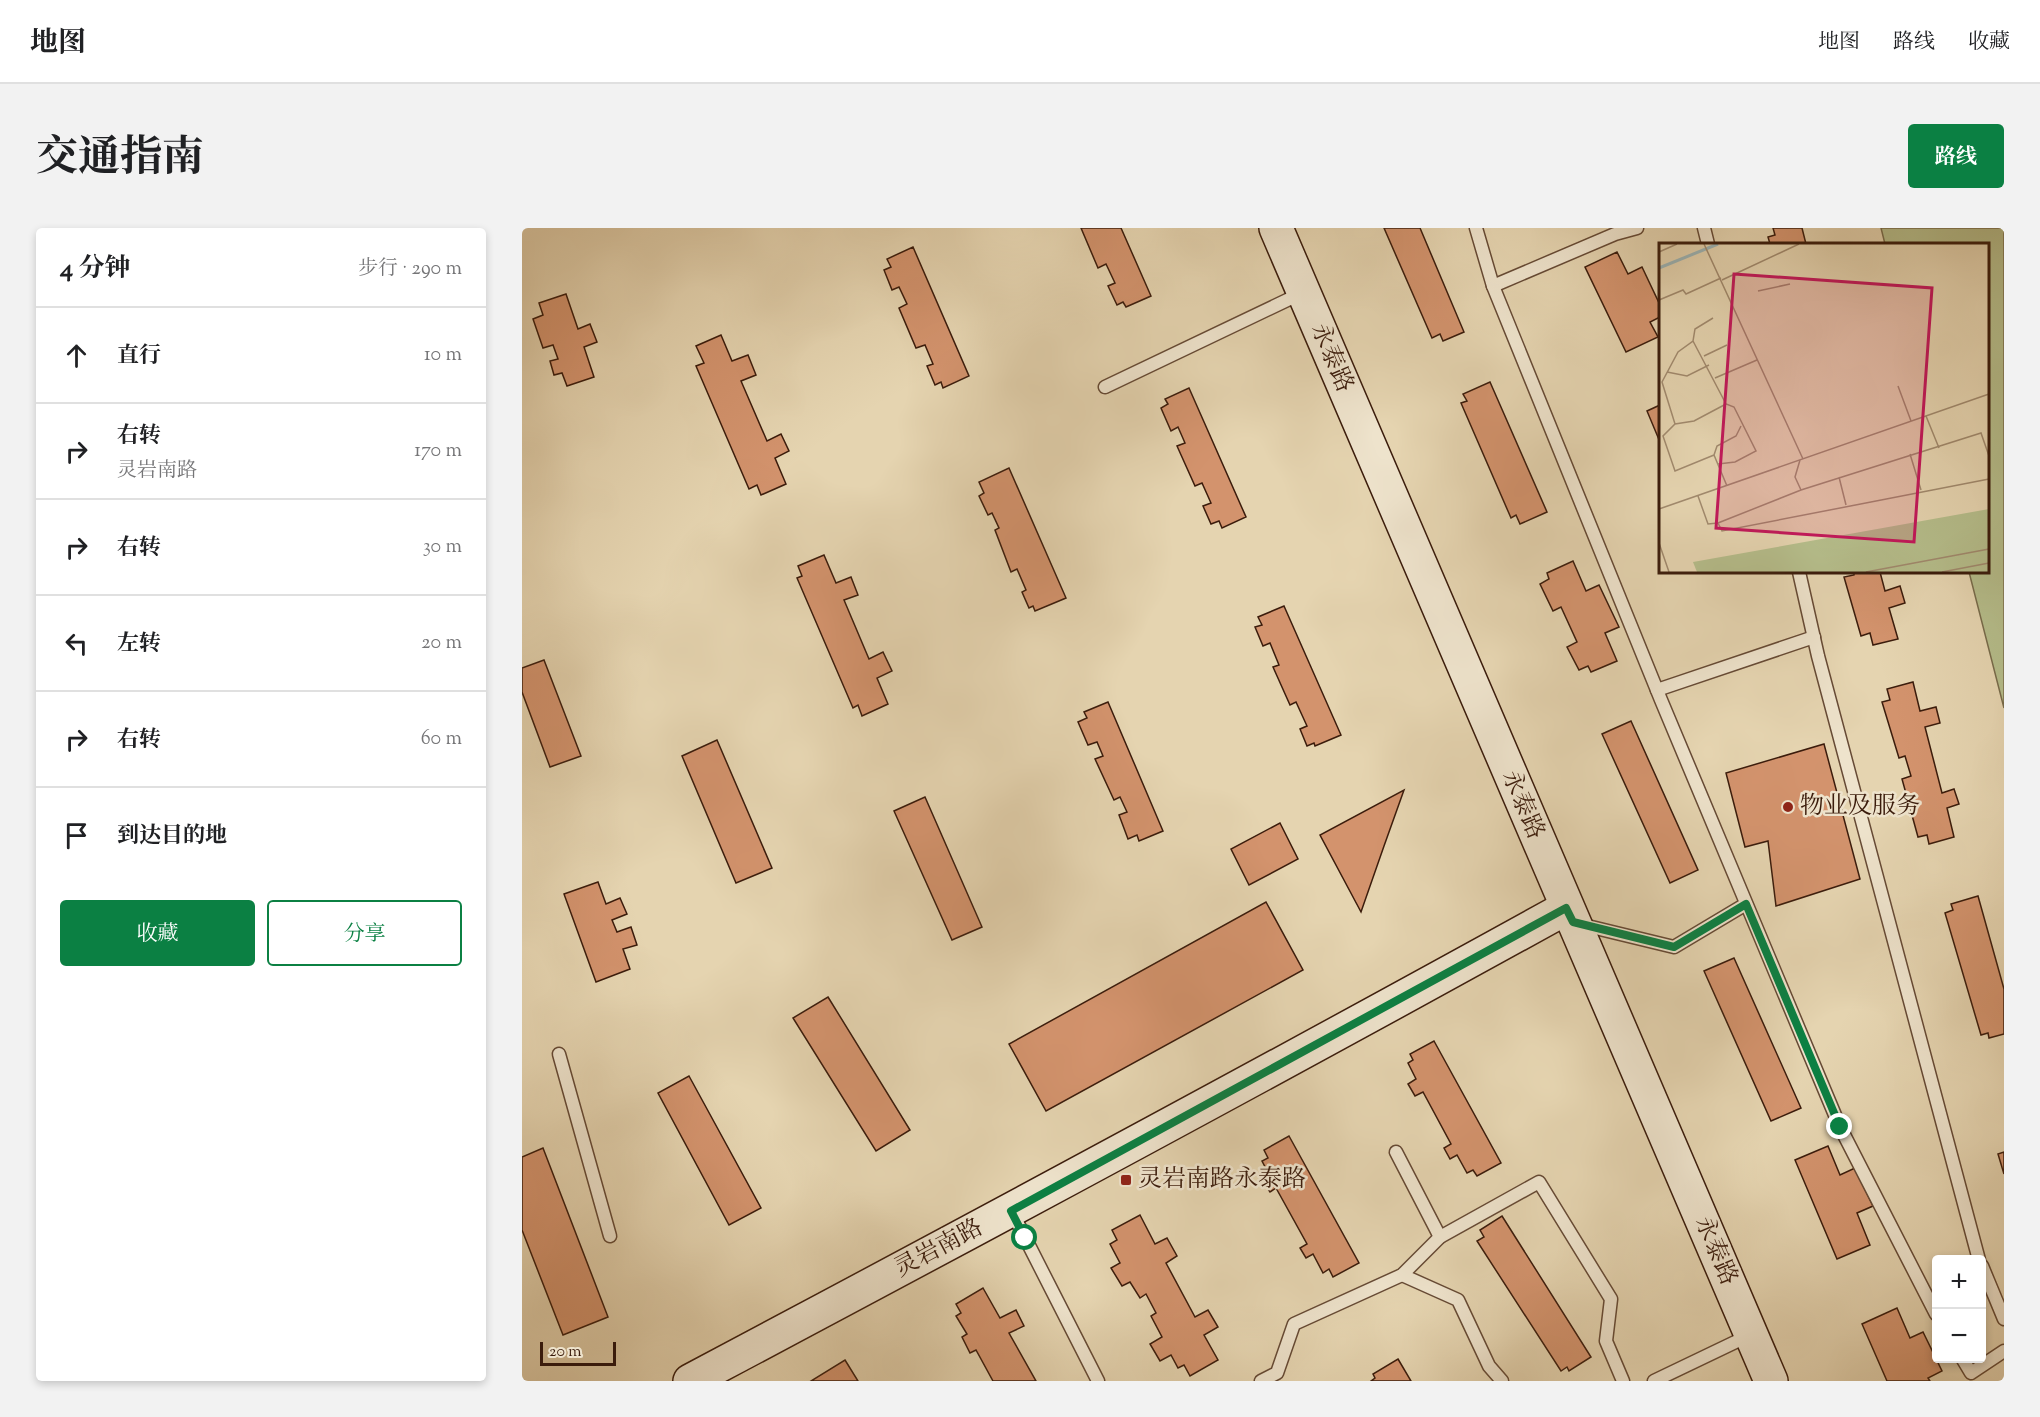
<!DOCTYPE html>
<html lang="zh">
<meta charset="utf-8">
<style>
body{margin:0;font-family:"Sorts Mill Goudy","Noto Serif SC",serif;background:#f2f2f2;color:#202124}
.controls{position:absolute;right:18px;bottom:18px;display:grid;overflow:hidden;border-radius:6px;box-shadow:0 3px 9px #0003}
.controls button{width:54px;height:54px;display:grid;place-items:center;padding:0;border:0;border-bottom:2px solid #e0e0e0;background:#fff;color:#202124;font:30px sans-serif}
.scale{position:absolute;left:18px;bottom:15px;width:76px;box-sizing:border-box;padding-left:6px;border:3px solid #3b1c0c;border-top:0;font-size:16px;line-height:21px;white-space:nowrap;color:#3b1c0c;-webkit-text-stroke:4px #eee3cc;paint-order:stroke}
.stop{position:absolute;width:18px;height:18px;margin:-14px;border:4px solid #0b8043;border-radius:50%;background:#fff}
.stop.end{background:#0b8043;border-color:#fff;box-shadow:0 2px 6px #0008}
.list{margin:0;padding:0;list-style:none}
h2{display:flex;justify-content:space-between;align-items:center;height:78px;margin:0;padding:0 24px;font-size:26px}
h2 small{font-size:20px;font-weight:400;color:#757577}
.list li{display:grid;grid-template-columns:39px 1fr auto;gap:18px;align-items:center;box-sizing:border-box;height:96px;padding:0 24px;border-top:2px solid #e0e0e0}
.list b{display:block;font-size:22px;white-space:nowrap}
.list p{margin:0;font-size:20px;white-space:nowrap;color:#757577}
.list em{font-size:20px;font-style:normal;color:#757577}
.actions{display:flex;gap:12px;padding:18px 24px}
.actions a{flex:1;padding:14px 0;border:2px solid #0b8043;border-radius:6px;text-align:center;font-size:21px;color:#0b8043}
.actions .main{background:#0b8043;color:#fff}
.icon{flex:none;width:33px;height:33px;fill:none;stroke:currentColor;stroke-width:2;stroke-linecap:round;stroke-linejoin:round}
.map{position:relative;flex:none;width:1482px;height:1153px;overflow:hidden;border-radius:6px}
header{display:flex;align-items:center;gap:36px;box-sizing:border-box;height:84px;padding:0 30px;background:#fff;border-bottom:2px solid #e0e0e0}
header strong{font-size:28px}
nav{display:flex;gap:33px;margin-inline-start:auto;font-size:21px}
.intro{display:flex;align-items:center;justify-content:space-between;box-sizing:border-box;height:144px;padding:0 36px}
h1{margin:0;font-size:42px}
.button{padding:15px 27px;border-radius:6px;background:#0b8043;color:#fff;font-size:21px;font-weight:700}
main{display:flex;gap:36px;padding:0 36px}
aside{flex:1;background:#fff;border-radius:6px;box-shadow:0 3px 9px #0003}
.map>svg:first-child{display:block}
.green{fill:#b5bd8b;stroke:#786c4c;stroke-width:1.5}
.building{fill:#d3936d;stroke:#3b1c0c;stroke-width:1.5}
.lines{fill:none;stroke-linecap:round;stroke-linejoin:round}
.lane-casing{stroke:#664a35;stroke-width:15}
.secondary-casing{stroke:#3b1c0c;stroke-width:36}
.lane{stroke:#eee3cc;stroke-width:12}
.secondary{stroke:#eee3cc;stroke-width:33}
.route{stroke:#0b8043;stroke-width:8}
.poi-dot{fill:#8f2418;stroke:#eee3cc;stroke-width:2}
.labels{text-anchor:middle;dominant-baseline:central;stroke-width:5;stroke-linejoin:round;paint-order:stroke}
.street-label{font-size:24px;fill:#3b1c0c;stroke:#eee3cc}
.poi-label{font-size:24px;fill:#3b1c0c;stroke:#eee3cc;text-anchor:start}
.inset-river{fill:none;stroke:#9cb5b7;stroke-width:3}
.inset-road{fill:none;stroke:#a18a6e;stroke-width:1.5}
.view{fill:#c2185b;fill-opacity:0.15;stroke:#c2185b;stroke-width:3}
.inset-edge{fill:none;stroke:#3b1c0c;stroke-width:3}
</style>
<header>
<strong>地图</strong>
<nav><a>地图</a><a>路线</a><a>收藏</a></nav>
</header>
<div class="intro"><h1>交通指南</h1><a class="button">路线</a></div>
<main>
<aside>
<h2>4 分钟<small>步行 · 290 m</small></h2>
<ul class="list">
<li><svg class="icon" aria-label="ahead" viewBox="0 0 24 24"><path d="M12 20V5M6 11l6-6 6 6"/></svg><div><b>直行</b></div><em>10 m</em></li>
<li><svg class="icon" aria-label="right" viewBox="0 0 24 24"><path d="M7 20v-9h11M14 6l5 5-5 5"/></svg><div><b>右转</b><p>灵岩南路</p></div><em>170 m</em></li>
<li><svg class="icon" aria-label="right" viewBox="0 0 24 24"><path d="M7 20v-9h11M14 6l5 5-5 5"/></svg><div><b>右转</b></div><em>30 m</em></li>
<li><svg class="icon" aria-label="left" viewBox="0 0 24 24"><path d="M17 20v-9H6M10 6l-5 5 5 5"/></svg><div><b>左转</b></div><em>20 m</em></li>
<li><svg class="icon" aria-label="right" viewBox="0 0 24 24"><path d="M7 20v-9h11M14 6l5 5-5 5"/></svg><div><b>右转</b></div><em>60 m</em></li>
<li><svg class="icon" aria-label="arrive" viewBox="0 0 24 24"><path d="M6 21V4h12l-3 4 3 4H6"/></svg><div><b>到达目的地</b></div></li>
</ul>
<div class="actions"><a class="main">收藏</a><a>分享</a></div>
</aside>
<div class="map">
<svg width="1482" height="1153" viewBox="0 0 1482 1153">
<rect width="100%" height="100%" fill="#e5d4b0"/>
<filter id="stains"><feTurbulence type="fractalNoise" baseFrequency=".00333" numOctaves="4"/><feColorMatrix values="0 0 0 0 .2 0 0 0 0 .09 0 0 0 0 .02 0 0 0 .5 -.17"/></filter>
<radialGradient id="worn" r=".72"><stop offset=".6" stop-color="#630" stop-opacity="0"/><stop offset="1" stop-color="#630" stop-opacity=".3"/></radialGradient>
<polygon class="green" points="1359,0 1482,0 1482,480 1447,344 1466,344 1466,16 1363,16"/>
<g class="building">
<polygon points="559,0 599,0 629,68 604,79 601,74 595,77 586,58 593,55 584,36 576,40"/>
<polygon points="862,0 898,0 942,104 921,113 918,106 910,110"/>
<polygon points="1251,0 1280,0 1284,16 1248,16 1246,9 1253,7"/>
<polygon points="391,19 447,148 421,160 419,154 413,157 405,138 411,136 403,117 394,120 377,80 385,76 377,59 370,62 362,42 369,39 365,31"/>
<polygon points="1095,24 1106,46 1120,39 1138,77 1138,89 1128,94 1136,109 1104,124 1063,39"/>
<polygon points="44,66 56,101 68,96 75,114 62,119 72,149 45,158 40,145 32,147 28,133 36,131 31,117 21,120 11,91 21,87 17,75"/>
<polygon points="199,107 210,133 226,127 234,147 219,153 245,213 259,206 267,223 253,230 264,256 239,267 235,257 227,261 174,138 182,135 174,118"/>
<polygon points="968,154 1025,284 998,296 994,287 989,290 939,175 945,173 941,166"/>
<polygon points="667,160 724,289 700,300 697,293 689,296 681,278 689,275 680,255 673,258 655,218 663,215 656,199 649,203 639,180 646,176 643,171"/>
<polygon points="1138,177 1138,214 1125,183"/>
<polygon points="487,240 544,370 513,383 511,378 507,380 500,364 504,362 495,341 489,344 473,302 477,300 470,285 466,287 457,268 462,265 457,254"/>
<polygon points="302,327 314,355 329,349 336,367 322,372 347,431 361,424 370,443 355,450 366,476 340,488 336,477 331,480 275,350 280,348 276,338"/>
<polygon points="1051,333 1064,363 1077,357 1097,399 1083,405 1095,433 1069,444 1066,438 1057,442 1045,419 1055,414 1039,379 1031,383 1018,356 1027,351 1025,345"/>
<polygon points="1332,344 1358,344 1363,363 1378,358 1383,375 1367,380 1376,411 1351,417 1348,405 1339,408 1322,349 1332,347"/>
<polygon points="762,378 819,507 793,518 792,515 785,518 778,501 785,498 774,474 768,477 751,439 757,437 748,415 741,418 733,399 740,397 736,389"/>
<polygon points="22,432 59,528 28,539 0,464 0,440"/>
<polygon points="1391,454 1398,483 1414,479 1418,495 1403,499 1420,565 1432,561 1437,576 1425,580 1432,609 1407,616 1405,607 1396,609 1380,551 1389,548 1383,528 1377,530 1360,474 1368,472 1365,461"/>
<polygon points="586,474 641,603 617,613 615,607 606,611 597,587 605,584 598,569 592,572 573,531 581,528 575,514 566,517 556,494 565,490 562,484"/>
<polygon points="1109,493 1176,642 1148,655 1080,506"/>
<polygon points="195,512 250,640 214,655 160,528"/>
<polygon points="1302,516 1338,651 1254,678 1246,613 1223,619 1204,545"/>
<polygon points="882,562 862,618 839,684 798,607"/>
<polygon points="403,569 460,699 430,712 372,583"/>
<polygon points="758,595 776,631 727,657 709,621"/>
<polygon points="76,654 84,676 98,670 105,686 90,692 95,704 109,699 115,717 101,721 108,741 74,754 42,666"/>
<polygon points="1456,668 1482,761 1482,806 1467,810 1466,805 1459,807 1423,685 1431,682 1429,676"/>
<polygon points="744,674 781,742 524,883 487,816"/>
<polygon points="1212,730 1279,880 1249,893 1182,743"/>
<polygon points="306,769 388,902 354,923 271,790"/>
<polygon points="912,813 979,935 955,948 951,942 945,945 935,927 928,931 922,920 929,916 901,864 893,868 886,856 894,851 886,835 891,832 888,826"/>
<polygon points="167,848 239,980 207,997 136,865"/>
<polygon points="767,908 837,1035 811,1049 807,1041 801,1045 791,1026 784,1030 778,1020 785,1016 754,960 748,964 742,955 749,950 740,933 746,930 742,922"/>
<polygon points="1306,918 1318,947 1333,940 1351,978 1335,985 1348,1017 1315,1031 1273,932"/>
<polygon points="21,920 86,1089 41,1107 0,1002 0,929"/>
<polygon points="1482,924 1482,946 1476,926"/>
<polygon points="618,987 633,1016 645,1010 655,1028 644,1035 673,1089 686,1082 696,1099 682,1107 696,1132 668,1148 662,1137 656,1140 649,1127 638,1133 628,1116 640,1109 629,1088 634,1085 624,1066 618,1070 608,1054 600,1058 589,1040 598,1035 588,1016 595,1012 590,1002"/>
<polygon points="980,988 1069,1129 1047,1143 1045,1139 1039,1143 955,1013 962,1009 958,1002"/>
<polygon points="461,1060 478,1090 494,1082 502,1098 487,1105 514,1153 471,1153 454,1122 448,1125 440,1109 445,1106 434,1088 439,1085 434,1076"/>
<polygon points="1375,1080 1388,1110 1401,1104 1420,1143 1406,1150 1408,1153 1365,1153 1340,1096"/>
<polygon points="876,1131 889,1153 849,1153 853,1150 851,1146"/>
<polygon points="323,1132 336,1153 289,1153"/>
</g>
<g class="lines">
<defs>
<g id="lane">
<polyline points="954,0 971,58 1139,472 1318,899 1414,1086"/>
<polyline points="1182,0 1186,16"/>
<polyline points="971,58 1093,6 1115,0"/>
<polyline points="583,159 780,65"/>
<polyline points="1277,344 1296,428 1457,1032"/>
<polyline points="1135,462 1292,409"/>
<polyline points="1057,696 1152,719 1224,676"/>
<polyline points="37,826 88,1008"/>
<polyline points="874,924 918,1009"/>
<polyline points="490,984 576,1153"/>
<polyline points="1460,1038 1482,1091"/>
<polyline points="880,1047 936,1072 967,1138 980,1153"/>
<polyline points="1440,1130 1449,1145 1482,1123"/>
<polyline points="739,1153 755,1145 772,1096 880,1047 918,1009 1017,954 1089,1071 1084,1113 1101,1153"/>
<polyline points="1132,1153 1228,1107"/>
</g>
<g id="secondary">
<polyline points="754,0 1249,1153"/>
<path d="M 168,1153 C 462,997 754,840 1044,680"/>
</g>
</defs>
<use href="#lane" class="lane-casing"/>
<use href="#secondary" class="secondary-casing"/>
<use href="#lane" class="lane"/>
<use href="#secondary" class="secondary"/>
</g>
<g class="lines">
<polyline class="route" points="503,1010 489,983 1044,680 1051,694 1152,719 1224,676 1318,899"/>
</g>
<g class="poi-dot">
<circle cx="1266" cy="579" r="6"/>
<rect x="598" y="946" width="12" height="12" rx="3"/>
</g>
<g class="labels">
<g class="street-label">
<text transform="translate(809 130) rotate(67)">永泰路</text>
<text transform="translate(1000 577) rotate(67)">永泰路</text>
<text transform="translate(417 1021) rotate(-28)">灵岩南路</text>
<text transform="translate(1193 1023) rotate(67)">永泰路</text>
</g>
<g class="poi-label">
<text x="1278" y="579">物业及服务</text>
<text x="616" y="952">灵岩南路永泰路</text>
</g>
</g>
<g transform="translate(1137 15)">
<rect width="330" height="330" fill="#e5d4b0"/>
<path d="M 330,266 L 330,329 L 38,329 L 34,319 Z" fill="#b5bd8b"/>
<path class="inset-river" d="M 0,25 L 59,1"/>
<path class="inset-road" d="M 45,1 L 144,216M 0,9 L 18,1M 63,37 L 140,1M 99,48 L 131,41M 0,57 L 24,47 L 27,51 L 62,35M 34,98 L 67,161 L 75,164 L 97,208 L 76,219 L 59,221M 45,113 L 68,102M 8,129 L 28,133 L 50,122M 56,135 L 98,117M 239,143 L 252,178M 267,173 L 280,205M 16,181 L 3,139 L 19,109 L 34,98 L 36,86 L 54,75M 251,211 L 262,247M 55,212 L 16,228 L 4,193 L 16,181 L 35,178 L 67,161M 330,213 L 322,190 L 142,247 L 59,280 L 63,288 L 330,236M 141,217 L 136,234 L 142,247M 180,234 L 187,262M 68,243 L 55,212 L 58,203 L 77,193 L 82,183M 39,253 L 49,281 L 59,280M 0,266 L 330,151M 0,300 L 10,329M 207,329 L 330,306M 283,329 L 330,320"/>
<path class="view" d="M 75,31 L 273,45 L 255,299 L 57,285 Z"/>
<rect width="330" height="330" class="inset-edge"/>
</g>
<rect width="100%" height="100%" filter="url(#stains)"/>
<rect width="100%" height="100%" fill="url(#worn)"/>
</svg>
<div class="controls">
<button>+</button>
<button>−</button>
</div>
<div class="scale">20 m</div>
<div class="stop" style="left:503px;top:1010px"></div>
<div class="stop end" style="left:1318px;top:899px"></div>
</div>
</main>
